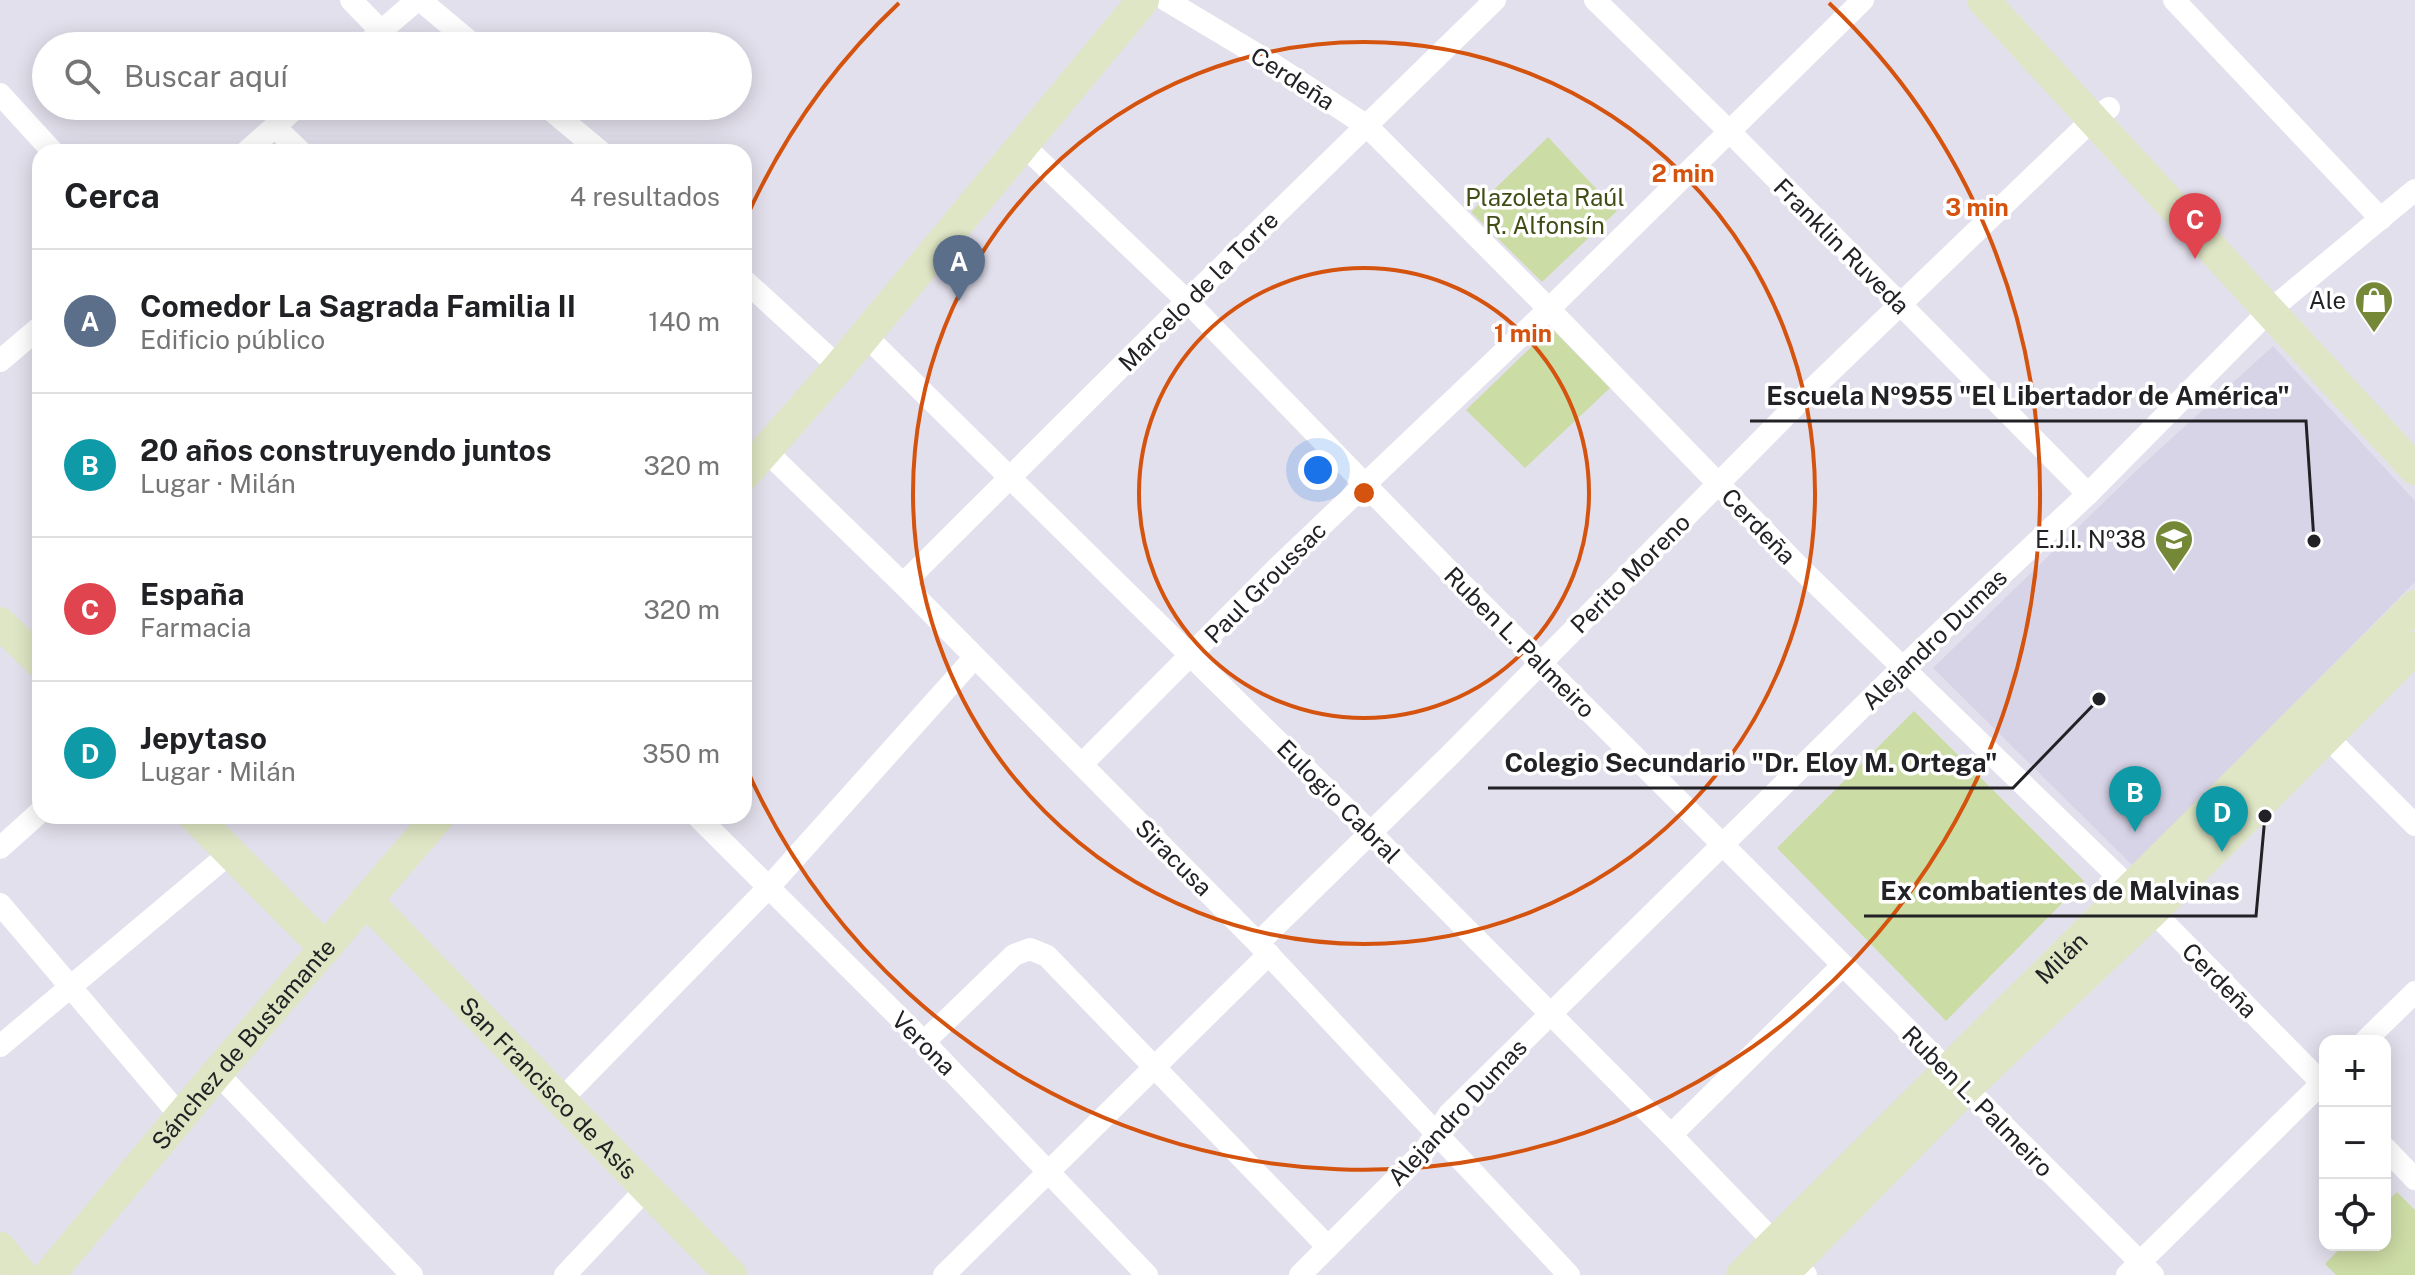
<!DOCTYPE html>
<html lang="es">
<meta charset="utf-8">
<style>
body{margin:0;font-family:"Public Sans",sans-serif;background:#f2f2f2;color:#202124}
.controls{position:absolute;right:24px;bottom:24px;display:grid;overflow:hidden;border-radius:16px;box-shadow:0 4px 20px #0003}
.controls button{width:72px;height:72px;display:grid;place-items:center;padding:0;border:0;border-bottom:2px solid #e0e0e0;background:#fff;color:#202124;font:40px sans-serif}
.you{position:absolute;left:1318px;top:470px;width:28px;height:28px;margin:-20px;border:6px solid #fff;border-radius:50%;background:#1a73e8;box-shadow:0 0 0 12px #1a73e833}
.badge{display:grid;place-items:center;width:52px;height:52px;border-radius:50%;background:#0f766e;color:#fff;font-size:26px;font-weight:700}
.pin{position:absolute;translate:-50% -66px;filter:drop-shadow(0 2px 4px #0008)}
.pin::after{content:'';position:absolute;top:42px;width:28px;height:24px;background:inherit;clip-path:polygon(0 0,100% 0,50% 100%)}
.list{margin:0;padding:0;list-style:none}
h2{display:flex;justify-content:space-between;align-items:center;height:104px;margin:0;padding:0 32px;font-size:34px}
h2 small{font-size:26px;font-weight:400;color:#757577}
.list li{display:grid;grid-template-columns:52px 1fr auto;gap:24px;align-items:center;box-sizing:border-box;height:144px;padding:0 32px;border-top:2px solid #e0e0e0}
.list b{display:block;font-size:30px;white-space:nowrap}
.list p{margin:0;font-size:26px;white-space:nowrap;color:#757577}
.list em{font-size:26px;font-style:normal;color:#757577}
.icon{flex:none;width:44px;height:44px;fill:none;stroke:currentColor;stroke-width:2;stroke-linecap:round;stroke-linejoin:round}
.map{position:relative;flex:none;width:2415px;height:1275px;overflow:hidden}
.search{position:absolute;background:#fff;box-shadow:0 4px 20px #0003;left:32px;top:32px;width:720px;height:88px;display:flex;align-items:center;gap:20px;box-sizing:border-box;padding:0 28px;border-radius:44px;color:#757577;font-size:30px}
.panel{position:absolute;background:#fff;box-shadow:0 4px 20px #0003;left:32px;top:144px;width:720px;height:680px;border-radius:24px}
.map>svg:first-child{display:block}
.built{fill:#d8d4e7}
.green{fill:#ccdca5}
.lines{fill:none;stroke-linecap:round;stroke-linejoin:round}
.street{stroke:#fff;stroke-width:22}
.secondary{stroke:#dfe6c5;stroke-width:32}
.ring{fill:none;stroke:#d4530e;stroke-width:4}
.labels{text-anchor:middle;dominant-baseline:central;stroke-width:7;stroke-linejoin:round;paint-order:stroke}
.street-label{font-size:24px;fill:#222125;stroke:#fff}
.park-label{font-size:24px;fill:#404d15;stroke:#fff}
.poi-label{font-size:24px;fill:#222125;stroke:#fff;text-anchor:end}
.centre{fill:#d4530e;stroke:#fff;stroke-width:4}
.ring-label{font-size:24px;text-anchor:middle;font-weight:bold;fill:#d4530e;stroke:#fff;stroke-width:7;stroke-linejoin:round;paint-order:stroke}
.leader{fill:none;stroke:#222125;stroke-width:3}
.callout-dot{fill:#222125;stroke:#fff;stroke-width:3}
.callout-label{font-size:26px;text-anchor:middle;font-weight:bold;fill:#222125;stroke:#fff;stroke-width:7;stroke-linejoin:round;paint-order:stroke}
</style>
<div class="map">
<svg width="2415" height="1275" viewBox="0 0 2415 1275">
<rect width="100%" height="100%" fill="#e3e0ed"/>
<polygon class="built" points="2273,346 2415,501 2415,582 2133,866 1933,668 2139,468"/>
<g class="green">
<polygon points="1548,137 1617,211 1542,282 1471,212"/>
<polygon points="1551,328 1610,388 1525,468 1466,410"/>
<polygon points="1914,711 2084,881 1946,1021 1777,848"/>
<polygon points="2397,1192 2415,1210 2415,1275 2336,1275 2325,1264 2343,1245 2385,1245 2385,1203"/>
</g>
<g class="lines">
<g class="street">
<polyline points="351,0 381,31"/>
<polyline points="420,0 475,46"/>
<polyline points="1166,0 1268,61 1367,126 1549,309 1801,569 2131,889 2325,1086"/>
<polyline points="1595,0 1729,131 2088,494"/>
<polyline points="2174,0 2381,219"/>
<polyline points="364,46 417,0"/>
<polyline points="0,94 53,152"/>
<polyline points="546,106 601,152"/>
<polyline points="275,127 301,152"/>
<polyline points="1023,145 1187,301 1452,574 2153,1275"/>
<polyline points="246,152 298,106"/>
<polyline points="744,280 839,367"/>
<polyline points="865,335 1371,833 1671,1135 1806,1275"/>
<polyline points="0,361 40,327"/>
<polyline points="766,451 903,584 1258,943 1569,1275"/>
<polyline points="903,584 1187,301 1495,0"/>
<polyline points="2317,727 2415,825"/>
<polyline points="1082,764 1277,568 1549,309 1863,0"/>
<polyline points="697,816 924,1042 1147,1275"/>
<polyline points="0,848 40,812"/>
<polyline points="0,904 182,1118"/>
<polyline points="1258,943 1451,754 1805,396 2092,120 2109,108"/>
<polyline points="2365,1041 2415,992"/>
<polyline points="924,1042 1014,955 1030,949 1047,956 1328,1247"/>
<polyline points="0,1046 230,853"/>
<polyline points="217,1073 412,1275"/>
<polyline points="560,1101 769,887 974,658"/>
<polyline points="1671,1135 1843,965"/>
<polyline points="2385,1148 2415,1179"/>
<polyline points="565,1275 647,1188"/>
<polyline points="944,1275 1269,954"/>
<polyline points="1300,1275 1425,1150 1449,1114 1902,668 2088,494 2269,311 2415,190"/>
<polyline points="2127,1275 2325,1080"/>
</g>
<g class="secondary">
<polyline points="1983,0 2415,469"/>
<polyline points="744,475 839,367 1143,0"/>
<polyline points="0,623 40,662"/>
<polyline points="194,816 325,948"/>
<path id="s1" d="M 366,900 L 731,1275"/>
<polyline points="0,1248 22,1275"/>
<path id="s2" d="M 49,1275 L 217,1073 L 439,816"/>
<path id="s3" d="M 1742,1275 L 2415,606"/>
<polyline points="1782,1275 1965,1089 2152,912 2415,648"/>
</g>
</g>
<g class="ring">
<circle cx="1364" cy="493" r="225"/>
<circle cx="1364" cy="493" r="451"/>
<path d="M744 223A676 676 0 0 1 899 3M1829 3A676 676 0 1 1 744 763"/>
</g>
<defs>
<symbol id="shop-pin" viewBox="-11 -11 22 30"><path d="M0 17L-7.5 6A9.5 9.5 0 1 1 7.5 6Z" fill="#748838" stroke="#fff"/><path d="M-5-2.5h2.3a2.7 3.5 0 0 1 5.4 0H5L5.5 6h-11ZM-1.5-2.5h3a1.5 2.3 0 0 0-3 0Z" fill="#fff"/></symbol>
<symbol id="school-pin" viewBox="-11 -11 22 30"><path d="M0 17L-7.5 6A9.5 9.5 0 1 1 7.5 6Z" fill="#748838" stroke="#fff"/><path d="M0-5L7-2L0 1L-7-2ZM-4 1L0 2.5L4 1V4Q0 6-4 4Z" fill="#fff"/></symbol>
</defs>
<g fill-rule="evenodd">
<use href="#shop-pin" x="2352" y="278" width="44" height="60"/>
<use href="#school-pin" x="2152" y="517" width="44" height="60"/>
</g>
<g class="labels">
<g class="street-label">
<text transform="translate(1293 78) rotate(33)">Cerdeña</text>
<text transform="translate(1842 246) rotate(45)">Franklin Ruveda</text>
<text transform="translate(1198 291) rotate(-45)">Marcelo de la Torre</text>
<text transform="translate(1759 526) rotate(46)">Cerdeña</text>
<text transform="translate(1630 573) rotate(-45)">Perito Moreno</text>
<text transform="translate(1265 582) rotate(-45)">Paul Groussac</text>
<text transform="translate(1934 639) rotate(-44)">Alejandro Dumas</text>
<text transform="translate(1520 642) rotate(45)">Ruben L. Palmeiro</text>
<text transform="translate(1339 801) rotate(45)">Eulogio Cabral</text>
<text transform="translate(1174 857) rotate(45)">Siracusa</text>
<text stroke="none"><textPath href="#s3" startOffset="450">Milán</textPath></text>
<text transform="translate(2220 980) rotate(45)">Cerdeña</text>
<text transform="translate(924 1043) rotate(45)">Verona</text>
<text stroke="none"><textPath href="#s2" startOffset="302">Sánchez de Bustamante</textPath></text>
<text stroke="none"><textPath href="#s1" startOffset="262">San Francisco de Asís</textPath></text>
<text transform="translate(1978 1101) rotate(45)">Ruben L. Palmeiro</text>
<text transform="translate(1457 1112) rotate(-47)">Alejandro Dumas</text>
</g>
<g class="park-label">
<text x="1545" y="197">Plazoleta Raúl<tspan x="1545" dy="28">R. Alfonsín</tspan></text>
</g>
<g class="poi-label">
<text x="2346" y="300">Ale</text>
<text x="2146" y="539">E.J.I. Nº38</text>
</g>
</g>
<circle cx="1364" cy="493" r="12" class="centre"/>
<g class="ring-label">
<text x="1683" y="182">2 min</text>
<text x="1977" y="216">3 min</text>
<text x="1523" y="342">1 min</text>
</g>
<path class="leader" d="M2314 541L2306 421H1750M2099 699L2013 788H1488M2265 816L2256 916H1864"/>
<g class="callout-dot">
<circle cx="2314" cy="541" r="8"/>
<circle cx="2099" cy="699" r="8"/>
<circle cx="2265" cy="816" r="8"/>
</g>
<g class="callout-label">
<text x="2028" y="405">Escuela Nº955 "El Libertador de América"</text>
<text x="1751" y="772">Colegio Secundario "Dr. Eloy M. Ortega"</text>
<text x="2060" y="900">Ex combatientes de Malvinas</text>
</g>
</svg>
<div class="controls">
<button>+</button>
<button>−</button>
<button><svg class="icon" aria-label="locate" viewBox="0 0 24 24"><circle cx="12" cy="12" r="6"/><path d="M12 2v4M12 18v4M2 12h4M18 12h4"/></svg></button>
</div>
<div class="you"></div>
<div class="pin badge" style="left:959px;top:301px;background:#5c6f8a">A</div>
<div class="pin badge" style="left:2135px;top:832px;background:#0f9aa8">B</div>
<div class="pin badge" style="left:2195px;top:259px;background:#e0444e">C</div>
<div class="pin badge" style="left:2222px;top:852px;background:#0f9aa8">D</div>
<div class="search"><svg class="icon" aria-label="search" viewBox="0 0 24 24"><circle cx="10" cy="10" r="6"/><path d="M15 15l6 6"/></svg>Buscar aquí</div>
<section class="panel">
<h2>Cerca<small>4 resultados</small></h2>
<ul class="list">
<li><span class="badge" style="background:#5c6f8a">A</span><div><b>Comedor La Sagrada Familia II</b><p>Edificio público</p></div><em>140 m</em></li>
<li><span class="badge" style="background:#0f9aa8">B</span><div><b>20 años construyendo juntos</b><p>Lugar · Milán</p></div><em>320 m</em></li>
<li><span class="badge" style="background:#e0444e">C</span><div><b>España</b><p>Farmacia</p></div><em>320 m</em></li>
<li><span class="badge" style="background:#0f9aa8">D</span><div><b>Jepytaso</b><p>Lugar · Milán</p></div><em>350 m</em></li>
</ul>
</section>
</div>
